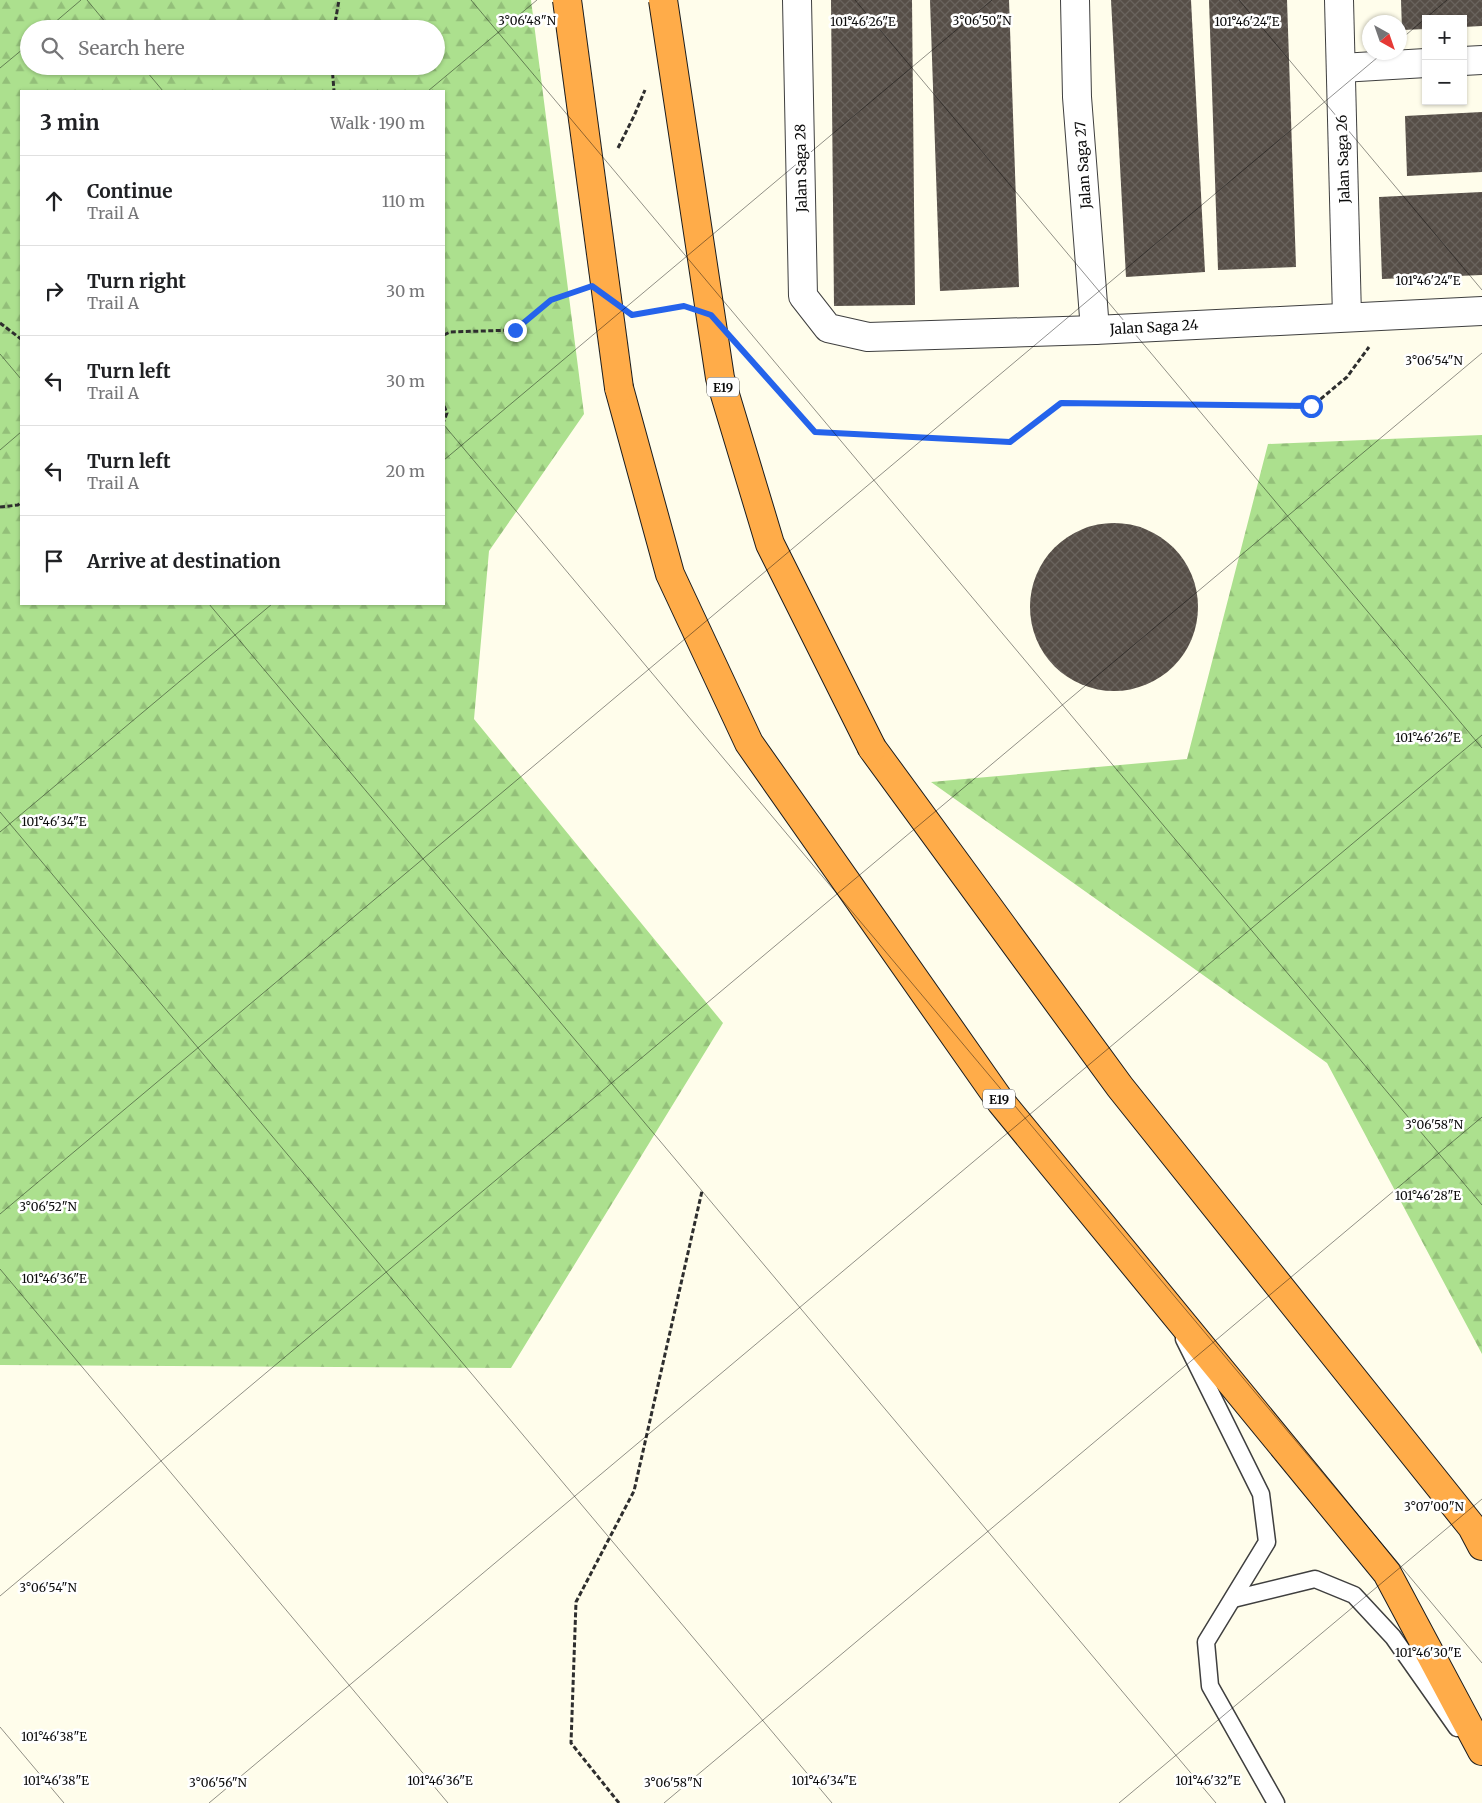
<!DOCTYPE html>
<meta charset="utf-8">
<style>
body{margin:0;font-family:Merriweather,serif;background:#f6f6f6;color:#202124}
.controls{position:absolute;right:15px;top:15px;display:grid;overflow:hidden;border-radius:0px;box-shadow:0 1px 4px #0004}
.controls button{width:45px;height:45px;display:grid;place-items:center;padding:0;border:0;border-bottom:1px solid #e0e0e0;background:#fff;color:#202124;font:25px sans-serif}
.compass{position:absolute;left:1362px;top:15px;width:45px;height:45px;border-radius:50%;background:#fff;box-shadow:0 1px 4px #0004;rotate:140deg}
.stop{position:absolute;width:15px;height:15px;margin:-11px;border:4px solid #2563eb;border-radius:50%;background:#fff}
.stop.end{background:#2563eb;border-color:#fff;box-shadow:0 1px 5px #0008}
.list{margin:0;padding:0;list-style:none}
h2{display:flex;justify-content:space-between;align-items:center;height:65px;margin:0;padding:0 20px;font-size:21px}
h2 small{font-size:16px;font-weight:400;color:#757577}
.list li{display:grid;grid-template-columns:32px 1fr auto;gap:15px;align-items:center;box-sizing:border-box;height:90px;padding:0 20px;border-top:1px solid #e0e0e0}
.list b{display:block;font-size:19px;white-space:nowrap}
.list p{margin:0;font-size:16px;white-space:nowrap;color:#757577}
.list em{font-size:16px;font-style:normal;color:#757577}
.icon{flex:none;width:28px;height:28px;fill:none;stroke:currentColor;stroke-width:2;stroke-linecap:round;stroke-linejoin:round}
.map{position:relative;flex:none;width:1482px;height:1803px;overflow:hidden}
.search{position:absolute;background:#fff;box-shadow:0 1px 4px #0004;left:20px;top:20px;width:425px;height:55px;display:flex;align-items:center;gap:12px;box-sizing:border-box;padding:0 18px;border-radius:28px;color:#757577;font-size:19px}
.panel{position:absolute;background:#fff;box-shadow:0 1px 4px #0004;left:20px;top:90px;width:425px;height:515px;border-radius:0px}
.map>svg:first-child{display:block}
.forest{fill:url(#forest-firs);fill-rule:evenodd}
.building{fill:url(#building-cross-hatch)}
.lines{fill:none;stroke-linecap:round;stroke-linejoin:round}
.lane-casing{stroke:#3f3f3f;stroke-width:19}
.street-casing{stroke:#3f3f3f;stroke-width:30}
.highway-casing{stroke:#1d1d1d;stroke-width:30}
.path{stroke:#2e2e2e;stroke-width:3;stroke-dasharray:5 2.5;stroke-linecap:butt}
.lane{stroke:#fff;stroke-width:16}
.street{stroke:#fff;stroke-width:28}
.highway{stroke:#ffac49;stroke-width:28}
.highway-bridge-casing{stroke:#1d1d1d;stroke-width:30;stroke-linecap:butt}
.highway-bridge{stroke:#ffac49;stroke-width:28}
.route{stroke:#2563eb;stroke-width:6}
.ticks{fill:none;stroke:#0c0c0c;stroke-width:1;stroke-opacity:0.45}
.labels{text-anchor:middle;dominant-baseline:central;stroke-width:5;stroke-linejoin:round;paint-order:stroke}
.shield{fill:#fff;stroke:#555;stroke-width:1}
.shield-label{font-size:12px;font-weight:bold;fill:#0c0c0c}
.street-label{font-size:14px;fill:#0c0c0c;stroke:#fff}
.ticks-label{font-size:12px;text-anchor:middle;fill:#0c0c0c;stroke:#fff;stroke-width:5;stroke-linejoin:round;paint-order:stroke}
</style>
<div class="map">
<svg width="1482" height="1803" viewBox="0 0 1482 1803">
<defs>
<pattern id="forest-firs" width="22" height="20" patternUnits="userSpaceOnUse" patternTransform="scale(1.25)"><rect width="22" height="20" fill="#ace08e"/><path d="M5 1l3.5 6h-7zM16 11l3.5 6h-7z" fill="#93bf79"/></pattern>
<pattern id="building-cross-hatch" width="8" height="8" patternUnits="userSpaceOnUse" patternTransform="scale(1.25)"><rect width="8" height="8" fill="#564e47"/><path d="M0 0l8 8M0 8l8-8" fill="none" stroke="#69635d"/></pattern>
</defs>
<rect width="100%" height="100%" fill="#fffdeb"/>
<g class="forest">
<path d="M 0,0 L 531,0 L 584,414 L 489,551 L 474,719 L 723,1023 L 511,1368 L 0,1365 ZM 29,29 L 436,29 L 436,66 L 29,66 ZM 21,91 L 444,91 L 444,604 L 21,604 Z"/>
<polygon points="1482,435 1482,1354 1327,1063 931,782 1187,759 1268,444"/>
</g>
<g class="building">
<polygon points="831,0 912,0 915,305 834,306"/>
<polygon points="930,0 1009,0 1019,287 940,291"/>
<polygon points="1111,0 1191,0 1205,272 1126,277"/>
<polygon points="1209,0 1287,0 1296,267 1218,270"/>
<polygon points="1401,0 1482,0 1482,26 1463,27 1463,19 1426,19 1426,29 1402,30"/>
<polygon points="1482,112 1482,172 1407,176 1405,116"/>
<polygon points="1482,192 1482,275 1382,279 1379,197"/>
<circle cx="1114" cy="607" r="84"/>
</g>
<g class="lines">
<defs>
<g id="lane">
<polyline points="1184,1339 1261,1494 1267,1542 1206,1642 1210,1686 1276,1803"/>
<polyline points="1233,1599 1315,1579 1354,1595 1393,1637 1457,1728"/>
</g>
<g id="street">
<polyline points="797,0 803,296 828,328 868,337 1095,330 1482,311"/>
<polyline points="1075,0 1077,97 1095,330"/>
<polyline points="1339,0 1347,317"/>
<polyline points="1463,61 1482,60"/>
<polyline points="1341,68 1426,63"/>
</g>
<g id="highway">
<polyline points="619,388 670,574 749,743 1001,1102 1387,1573 1482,1751"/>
<polyline points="872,748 1120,1087 1472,1527 1482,1546"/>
</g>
</defs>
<use href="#lane" class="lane-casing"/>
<use href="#street" class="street-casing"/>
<use href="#highway" class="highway-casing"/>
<g class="path">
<polyline points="334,29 339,0"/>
<polyline points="332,66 334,91"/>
<polyline points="618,148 634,116 645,90"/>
<polyline points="639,314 680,307"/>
<polyline points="0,323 21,339"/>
<polyline points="444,335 450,332 515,330 551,300 576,291"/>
<polyline points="748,357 815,432 1010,442 1061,403 1311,407 1347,377 1369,347"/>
<polyline points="444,406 447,413 444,421"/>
<polyline points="0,507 18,505 21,502"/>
<polyline points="619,1803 571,1743 576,1602 634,1491 702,1191"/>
</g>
<use href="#lane" class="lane"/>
<use href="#street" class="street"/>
<use href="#highway" class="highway"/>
<defs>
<g id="highway-bridge">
<polyline points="567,0 619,388"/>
<polyline points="663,0 720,378 770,544 872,748"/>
</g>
</defs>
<use href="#highway-bridge" class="highway-bridge-casing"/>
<use href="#highway-bridge" class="highway-bridge"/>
</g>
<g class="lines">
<polyline class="route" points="515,330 551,300 592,286 632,315 684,306 711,315 815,432 1010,442 1061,403 1311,406"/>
</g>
<path class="ticks" d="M 87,0 L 111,29M 471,0 L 1482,1205M 855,0 L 1482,748M 1239,0 L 1482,290M 47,29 L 81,0M 1400,40 L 1447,0M 142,66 L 163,91M 0,68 L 29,44M 428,91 L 537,0M 0,354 L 21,379M 444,425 L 1482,1663M 0,450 L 21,432M 444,460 L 992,0M 209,604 L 1216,1803M 0,812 L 832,1803M 0,832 L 272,604M 0,1214 L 1384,52M 0,1269 L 448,1803M 0,1596 L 1482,353M 0,1727 L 64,1803M 209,1803 L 1482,735M 664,1803 L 1482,1117M 1119,1803 L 1482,1499"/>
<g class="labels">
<g class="shield">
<rect x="707" y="377.5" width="32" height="19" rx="4"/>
<rect x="983" y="1089.5" width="32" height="19" rx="4"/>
</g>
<g class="shield-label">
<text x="723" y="387">E19</text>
<text x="999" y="1099">E19</text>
</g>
<g class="street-label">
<text transform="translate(1343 159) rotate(-92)">Jalan Saga 26</text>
<text transform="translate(1083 165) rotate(-94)">Jalan Saga 27</text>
<text transform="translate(801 168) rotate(-91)">Jalan Saga 28</text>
<text transform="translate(1154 327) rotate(-3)">Jalan Saga 24</text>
</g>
</g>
<g class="ticks-label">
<text x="982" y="25">3°06'50"N</text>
<text x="527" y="25">3°06'48"N</text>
<text x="863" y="26">101°46'26"E</text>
<text x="1247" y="26">101°46'24"E</text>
<text x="1428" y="285">101°46'24"E</text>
<text x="1434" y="365">3°06'54"N</text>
<text x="1428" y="742">101°46'26"E</text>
<text x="54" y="826">101°46'34"E</text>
<text x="1434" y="1129">3°06'58"N</text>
<text x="1428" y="1200">101°46'28"E</text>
<text x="48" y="1211">3°06'52"N</text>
<text x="54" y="1283">101°46'36"E</text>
<text x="1434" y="1511">3°07'00"N</text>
<text x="48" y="1592">3°06'54"N</text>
<text x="1428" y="1657">101°46'30"E</text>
<text x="54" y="1741">101°46'38"E</text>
<text x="56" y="1785">101°46'38"E</text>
<text x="440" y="1785">101°46'36"E</text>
<text x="824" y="1785">101°46'34"E</text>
<text x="1208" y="1785">101°46'32"E</text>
<text x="218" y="1787">3°06'56"N</text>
<text x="673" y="1787">3°06'58"N</text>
</g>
</svg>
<div class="controls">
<button>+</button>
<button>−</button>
</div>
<svg class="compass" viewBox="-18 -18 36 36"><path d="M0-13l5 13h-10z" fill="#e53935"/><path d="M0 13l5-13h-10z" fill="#757577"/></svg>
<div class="stop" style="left:1311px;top:406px"></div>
<div class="stop end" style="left:515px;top:330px"></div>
<div class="search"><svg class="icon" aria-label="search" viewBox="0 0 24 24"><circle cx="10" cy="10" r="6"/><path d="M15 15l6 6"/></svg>Search here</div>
<section class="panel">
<h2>3 min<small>Walk · 190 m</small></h2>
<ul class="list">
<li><svg class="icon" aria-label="ahead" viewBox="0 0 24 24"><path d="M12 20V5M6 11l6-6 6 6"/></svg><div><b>Continue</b><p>Trail A</p></div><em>110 m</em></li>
<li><svg class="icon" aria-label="right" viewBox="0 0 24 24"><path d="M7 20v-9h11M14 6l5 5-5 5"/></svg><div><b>Turn right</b><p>Trail A</p></div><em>30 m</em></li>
<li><svg class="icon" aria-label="left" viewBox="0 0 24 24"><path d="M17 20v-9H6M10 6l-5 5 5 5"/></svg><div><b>Turn left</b><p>Trail A</p></div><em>30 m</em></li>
<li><svg class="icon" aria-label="left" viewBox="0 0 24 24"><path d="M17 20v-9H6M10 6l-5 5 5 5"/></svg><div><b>Turn left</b><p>Trail A</p></div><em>20 m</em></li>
<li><svg class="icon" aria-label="arrive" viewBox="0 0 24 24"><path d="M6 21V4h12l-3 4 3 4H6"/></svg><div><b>Arrive at destination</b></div></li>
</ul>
</section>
</div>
